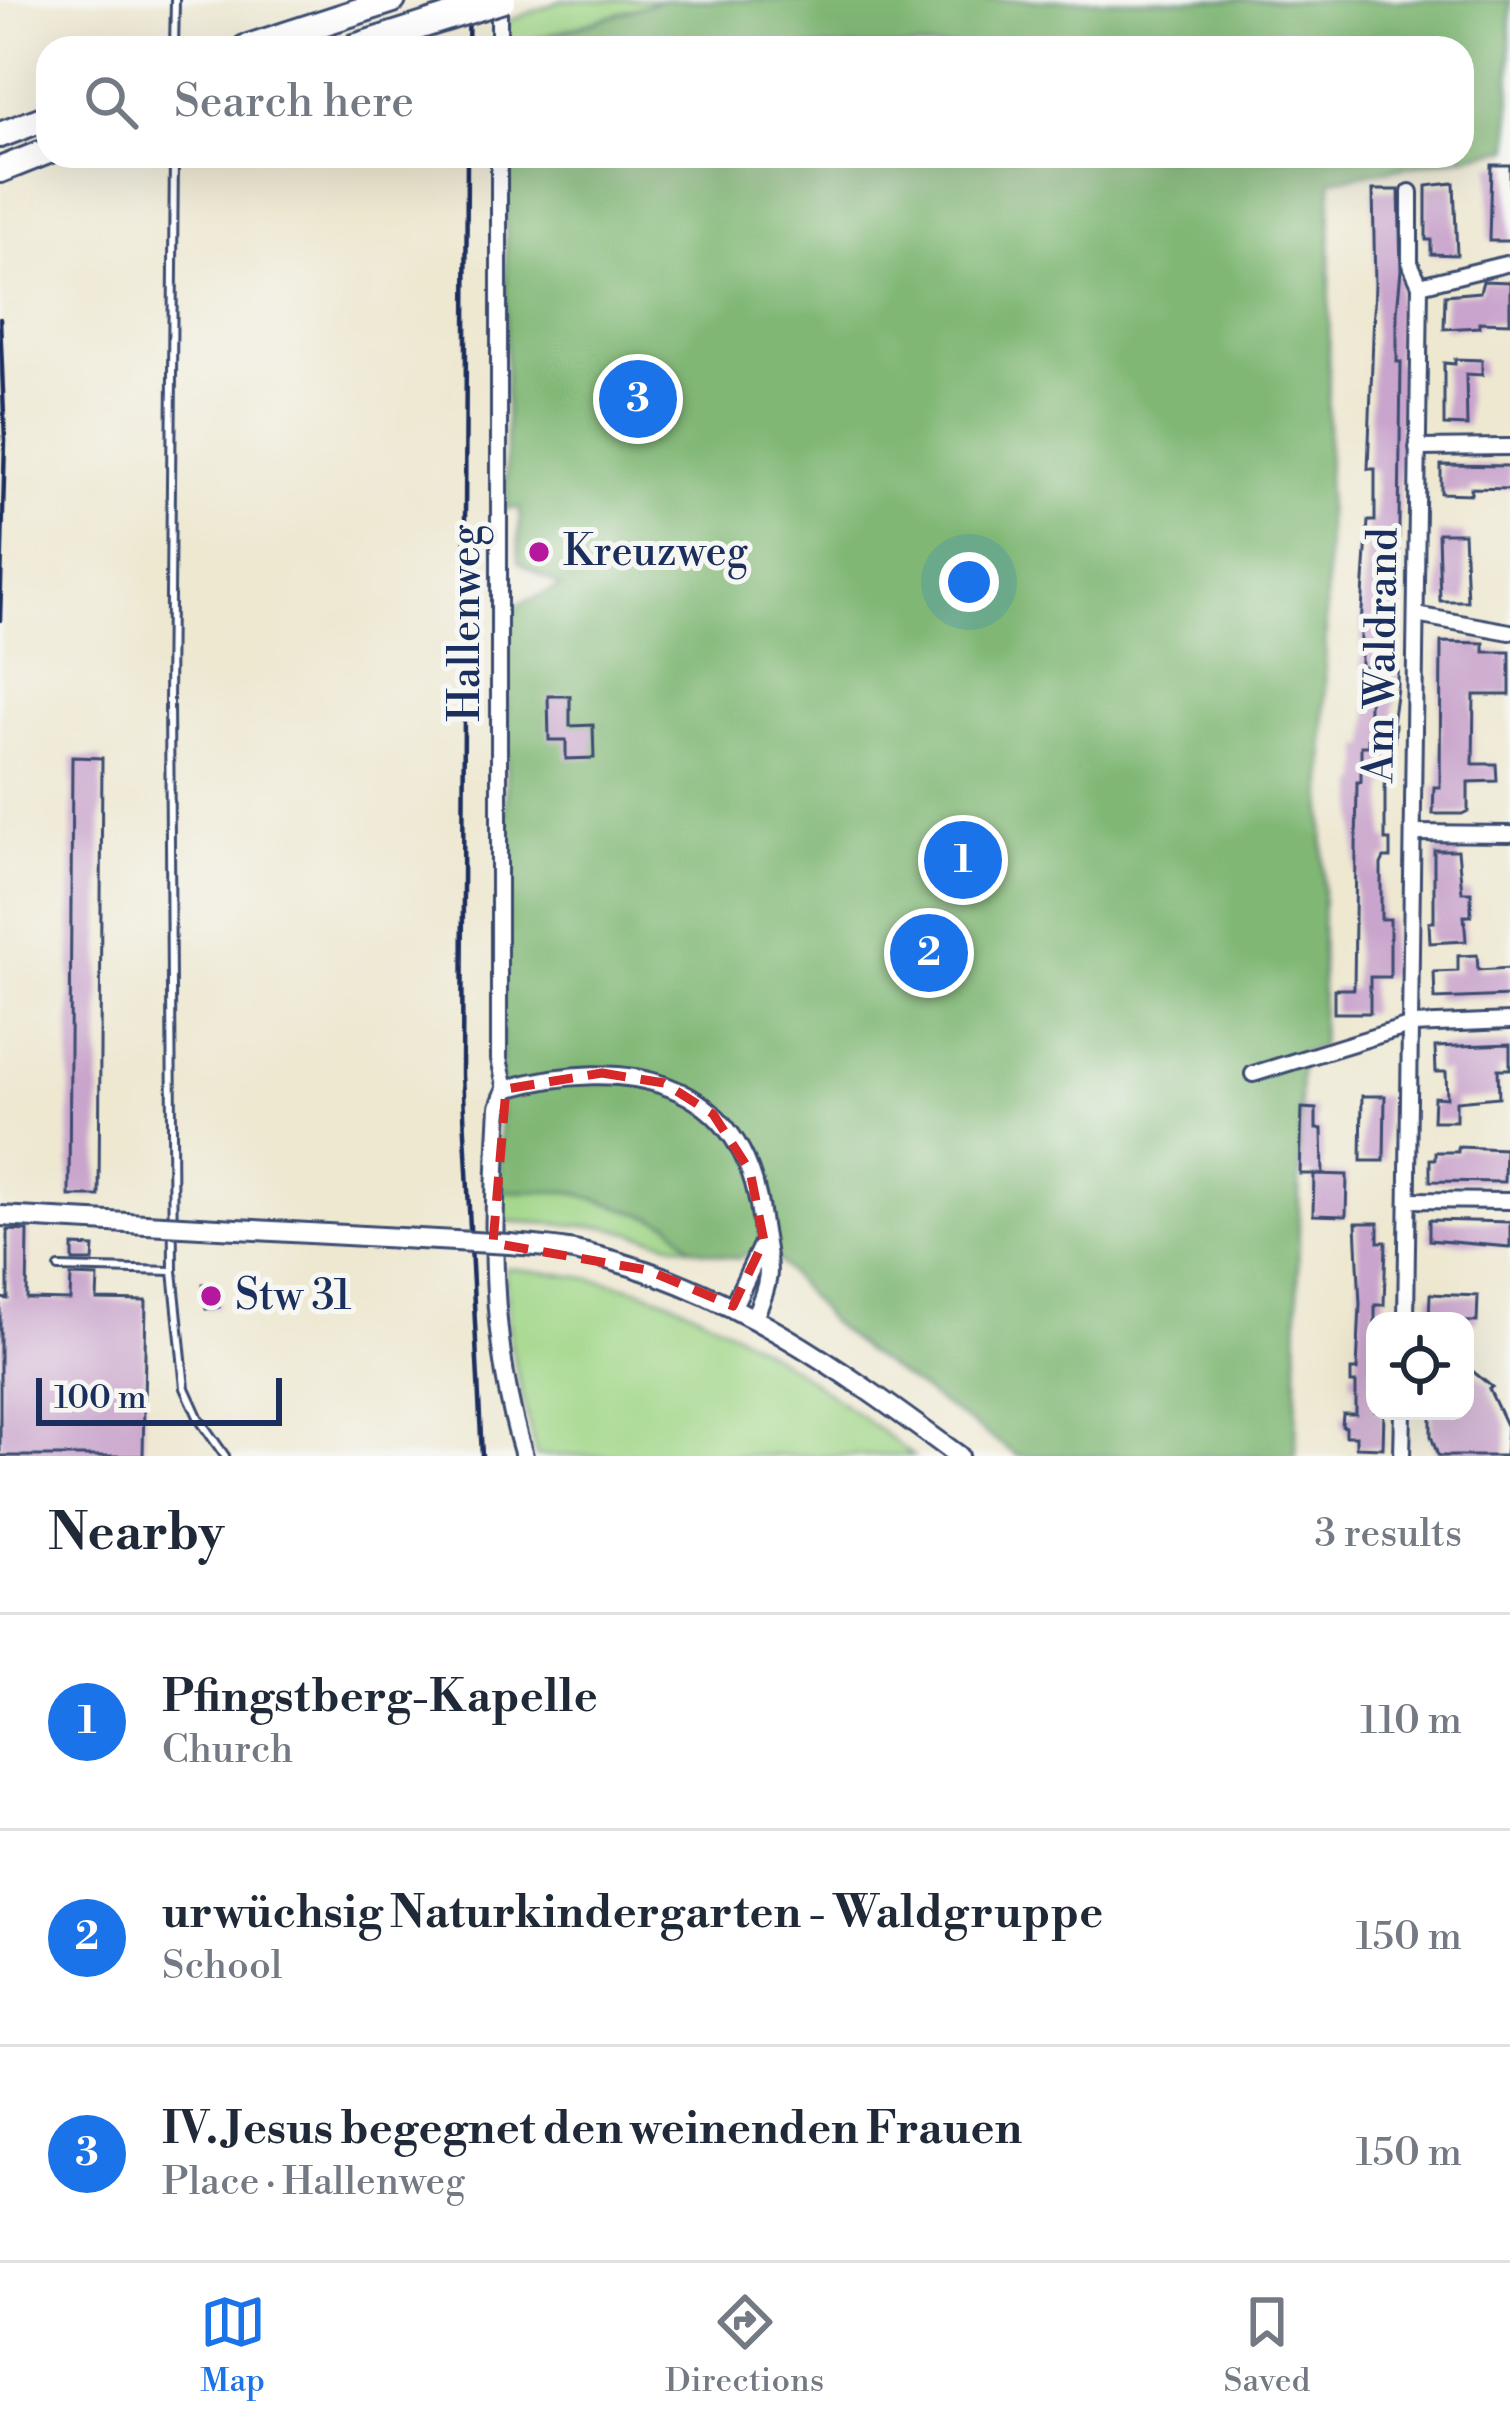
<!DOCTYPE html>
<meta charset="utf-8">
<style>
body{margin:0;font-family:"Libre Bodoni",serif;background:#f6f6f7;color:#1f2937}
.controls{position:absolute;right:36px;bottom:36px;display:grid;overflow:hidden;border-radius:24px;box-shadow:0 12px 48px #0002}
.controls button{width:108px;height:108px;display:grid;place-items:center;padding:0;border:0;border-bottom:3px solid #e0e1e3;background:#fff;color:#1f2937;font:60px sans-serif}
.scale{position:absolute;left:36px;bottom:30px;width:246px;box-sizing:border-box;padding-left:12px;border:6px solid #1b2f5e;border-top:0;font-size:33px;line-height:42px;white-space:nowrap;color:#1b2f5e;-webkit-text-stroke:9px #f6f6f2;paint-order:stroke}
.you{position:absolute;left:969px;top:582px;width:42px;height:42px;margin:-30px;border:9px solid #fff;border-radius:50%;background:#1a73e8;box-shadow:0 0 0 18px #1a73e833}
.badge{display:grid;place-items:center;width:78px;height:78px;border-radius:50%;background:#1a73e8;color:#fff;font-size:39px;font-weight:700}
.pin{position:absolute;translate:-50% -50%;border:6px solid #fff;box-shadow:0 3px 12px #0006}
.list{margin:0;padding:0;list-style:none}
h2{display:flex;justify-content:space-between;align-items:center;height:156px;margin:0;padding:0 48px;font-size:51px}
h2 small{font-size:39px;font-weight:400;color:#747a83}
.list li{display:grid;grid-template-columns:78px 1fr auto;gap:36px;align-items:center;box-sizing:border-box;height:216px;padding:0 48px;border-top:3px solid #e0e1e3}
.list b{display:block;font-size:45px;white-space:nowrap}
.list p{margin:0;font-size:39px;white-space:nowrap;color:#747a83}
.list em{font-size:39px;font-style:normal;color:#747a83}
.icon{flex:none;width:66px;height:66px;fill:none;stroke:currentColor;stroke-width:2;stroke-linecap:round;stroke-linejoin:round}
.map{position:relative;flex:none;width:1510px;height:1456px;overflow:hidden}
.search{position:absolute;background:#fff;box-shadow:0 12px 48px #0002;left:36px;right:36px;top:36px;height:132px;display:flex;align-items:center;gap:30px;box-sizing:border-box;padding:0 42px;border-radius:36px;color:#747a83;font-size:45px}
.sheet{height:804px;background:#fff}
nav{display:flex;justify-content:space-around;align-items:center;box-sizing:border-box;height:168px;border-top:3px solid #e0e1e3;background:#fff;font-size:33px;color:#747a83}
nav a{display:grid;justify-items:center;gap:6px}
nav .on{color:#1a73e8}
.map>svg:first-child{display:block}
.green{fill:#a0d687;stroke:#5e8272;stroke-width:3}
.forest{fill:#80b774;stroke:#4e7369;stroke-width:3}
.building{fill:#c9a4cc}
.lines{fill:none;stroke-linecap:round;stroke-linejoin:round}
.service-casing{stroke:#3b4b6f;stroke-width:12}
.minor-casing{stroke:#3b4b6f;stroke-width:20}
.tertiary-casing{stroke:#3b4b6f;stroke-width:22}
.secondary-casing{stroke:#3b4b6f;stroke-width:24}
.motorway-casing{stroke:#3b4b6f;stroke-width:30}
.service{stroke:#fff;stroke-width:6}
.minor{stroke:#fff;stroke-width:14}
.tertiary{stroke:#fff;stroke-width:16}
.secondary{stroke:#fff;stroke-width:18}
.motorway{stroke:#fff;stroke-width:24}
.rail{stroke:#1b2f5e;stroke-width:4.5}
.secondary-bridge-casing{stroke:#3b4b6f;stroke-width:24;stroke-linecap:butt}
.motorway-bridge-casing{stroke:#3b4b6f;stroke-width:30;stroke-linecap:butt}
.secondary-bridge{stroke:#fff;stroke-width:18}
.motorway-bridge{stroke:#fff;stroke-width:24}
.marked{fill:none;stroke:#d62828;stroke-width:9;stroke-dasharray:24 15;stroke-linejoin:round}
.poi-dot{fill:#b5179e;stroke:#f6f6f2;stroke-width:4.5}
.labels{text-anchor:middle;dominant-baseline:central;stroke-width:10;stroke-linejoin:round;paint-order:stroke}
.poi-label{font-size:42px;fill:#1b2f5e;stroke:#f6f6f2;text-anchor:start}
.street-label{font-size:42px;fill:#1b2f5e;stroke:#f6f6f2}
</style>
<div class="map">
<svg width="1510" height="1456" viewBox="0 0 1510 1456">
<rect width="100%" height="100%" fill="#f6f6f2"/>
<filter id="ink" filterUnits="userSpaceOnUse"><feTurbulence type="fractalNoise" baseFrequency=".00833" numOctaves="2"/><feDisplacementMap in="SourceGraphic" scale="24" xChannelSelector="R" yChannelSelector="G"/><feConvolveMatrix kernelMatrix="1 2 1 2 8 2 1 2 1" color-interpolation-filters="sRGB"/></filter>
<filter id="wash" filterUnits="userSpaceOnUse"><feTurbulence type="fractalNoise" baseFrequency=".004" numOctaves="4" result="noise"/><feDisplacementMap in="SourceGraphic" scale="48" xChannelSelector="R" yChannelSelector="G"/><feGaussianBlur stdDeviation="2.7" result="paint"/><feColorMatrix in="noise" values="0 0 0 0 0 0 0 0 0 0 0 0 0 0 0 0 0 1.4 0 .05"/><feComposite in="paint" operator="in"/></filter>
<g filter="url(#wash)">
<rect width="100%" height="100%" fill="#eee8d1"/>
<g class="green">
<polygon points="563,0 663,0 506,48 506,22"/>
<polygon points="499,1191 572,1192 670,1223 691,1248 607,1227 504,1221"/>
<path d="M 505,1268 C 563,1274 624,1280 678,1304 C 764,1342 839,1399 913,1456 L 536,1456 L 510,1342 Z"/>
</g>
<polygon class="forest" points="663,0 1510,0 1510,149 1331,180 1321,1046 1301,1052 1296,1456 1018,1456 866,1352 828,1320 767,1247 737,1259 691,1248 670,1223 573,1192 499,1191 509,617 519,604 561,587 518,562 520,508 506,509 506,156 1462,156 1462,48 512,48"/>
<g id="blocks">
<g class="building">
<polygon points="1491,165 1510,165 1510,241 1489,241"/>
<polygon points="1454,183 1457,255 1431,254 1431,240 1426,240 1426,186"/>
<polygon points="1373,190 1399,190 1401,270 1397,312 1397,362 1401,362 1397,688 1392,724 1395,724 1393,784 1385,784 1385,840 1390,840 1390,858 1384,858 1381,864 1381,919 1390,919 1390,977 1370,977 1370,1013 1334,1013 1334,989 1354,989 1357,782 1361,782 1361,746 1368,746 1369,705 1375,667 1361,667 1361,626 1368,521 1375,521 1375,469 1368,469 1375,284"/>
<polygon points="1483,281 1510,282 1510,323 1479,322 1479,327 1444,329 1445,295 1480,292"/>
<polygon points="1455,359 1482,360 1482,375 1466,374 1467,426 1444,425 1444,363 1455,364"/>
<polygon points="1441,465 1510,466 1510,489 1471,488 1471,494 1441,493"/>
<polygon points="1438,533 1464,533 1467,601 1440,601"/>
<polygon points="1441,642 1484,643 1484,652 1510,652 1510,695 1474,695 1473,764 1496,764 1497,781 1468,782 1468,811 1462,814 1433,814 1434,787 1440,787"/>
<polygon points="548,696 570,696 570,726 593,725 594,758 566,759 566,740 549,740"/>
<polygon points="72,757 102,758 99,1196 69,1196"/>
<polygon points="1434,850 1458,850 1462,892 1471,892 1471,916 1464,916 1466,941 1430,943 1429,922 1434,922"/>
<polygon points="1477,955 1478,970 1510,968 1510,996 1435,999 1434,972 1458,971 1458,956"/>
<polygon points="1510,1044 1510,1069 1498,1069 1499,1097 1456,1101 1456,1121 1433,1121 1434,1097 1447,1098 1446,1072 1436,1072 1435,1047"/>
<polygon points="1362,1096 1385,1096 1384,1161 1361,1161"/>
<polygon points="1302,1108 1316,1109 1316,1129 1322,1129 1323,1174 1315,1174 1347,1175 1346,1216 1313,1215 1314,1174 1300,1174"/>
<polygon points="1458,1147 1505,1149 1504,1182 1430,1181 1430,1159 1435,1159 1435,1152 1458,1152"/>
<polygon points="1429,1220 1510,1222 1510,1247 1429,1240"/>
<polygon points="1356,1223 1378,1223 1378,1242 1386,1242 1384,1305 1375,1305 1375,1411 1384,1411 1383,1448 1356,1447 1356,1436 1346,1436 1346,1427 1342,1426 1343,1414 1356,1414 1356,1383 1351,1383 1351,1370 1357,1370 1360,1304"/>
<polygon points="8,1230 28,1231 27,1299 70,1300 71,1276 98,1277 97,1300 146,1301 143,1456 0,1456 0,1298 8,1299"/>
<polygon points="73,1246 94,1247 93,1261 73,1261"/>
<polygon points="216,1283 219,1307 206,1309 203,1284"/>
<polygon points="1430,1294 1478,1296 1477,1322 1429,1321"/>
<polygon points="1465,1365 1492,1387 1489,1389 1507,1427 1505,1456 1439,1456 1437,1453 1431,1436 1431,1417 1434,1411 1465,1411"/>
</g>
</g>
</g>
<g filter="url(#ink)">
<use href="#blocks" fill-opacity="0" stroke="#3b4b6f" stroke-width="3"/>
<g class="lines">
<defs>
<g id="service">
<polyline points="174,48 175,0"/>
<polyline points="174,156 169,703 173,1271 185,1388 199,1419 225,1456"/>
<polyline points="59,1268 173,1271"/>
</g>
<g id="minor">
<polyline points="499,48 499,0"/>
<polyline points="499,156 499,1059 506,1089"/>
<polyline points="1410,192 1410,263 1420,285"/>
<polyline points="1417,448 1510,447"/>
<polyline points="1416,615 1510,632"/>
<polyline points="1413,833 1510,834"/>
<polyline points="1253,1074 1412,1025 1510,1021"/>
<polyline points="1408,1200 1510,1201"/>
<polyline points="1406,1321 1420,285 1510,263"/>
<polyline points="1402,1456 1403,1411"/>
</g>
<g id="tertiary">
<polyline points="733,1306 764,1241"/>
<path d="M 524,1456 C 488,1338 492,1228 499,1107 L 506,1089 C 623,1056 743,1076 761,1218 C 767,1264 776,1272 754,1317"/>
</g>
<path id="secondary" d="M 510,1244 C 534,1246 559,1247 583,1253 C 726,1285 842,1370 959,1456"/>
<g id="motorway">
<polyline points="245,48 393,0"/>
<polyline points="0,135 48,117"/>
<polyline points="0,170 48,151"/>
</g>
</defs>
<use href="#service" class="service-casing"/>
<use href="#minor" class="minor-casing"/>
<use href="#tertiary" class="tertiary-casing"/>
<use href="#secondary" class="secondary-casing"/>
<use href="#motorway" class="motorway-casing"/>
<use href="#service" class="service"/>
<use href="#minor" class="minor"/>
<use href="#tertiary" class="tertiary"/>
<use href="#secondary" class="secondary"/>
<use href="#motorway" class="motorway"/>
<g class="rail">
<polyline points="468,48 469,0"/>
<polyline points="467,156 462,1075 482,1456"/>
<polyline points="0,319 5,441 0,620"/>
</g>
<defs>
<polyline id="secondary-bridge" points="0,1216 510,1244"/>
<polyline id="motorway-bridge" points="351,48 503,0"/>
</defs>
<use href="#secondary-bridge" class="secondary-bridge-casing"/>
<use href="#motorway-bridge" class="motorway-bridge-casing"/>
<use href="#secondary-bridge" class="secondary-bridge"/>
<use href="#motorway-bridge" class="motorway-bridge"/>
</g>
</g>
<path class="marked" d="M 602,1073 L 664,1083 L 713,1114 L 750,1171 L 764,1241 L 733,1306 L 647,1270 L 493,1243 L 506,1089 Z"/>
<g class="poi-dot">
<circle cx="539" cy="552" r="12"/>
<circle cx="211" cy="1296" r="12"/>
</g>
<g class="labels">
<g class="poi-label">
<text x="563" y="552">Kreuzweg</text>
<text x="235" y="1296">Stw 31</text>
</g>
<g class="street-label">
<text transform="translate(466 623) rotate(-90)">Hallenweg</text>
<text transform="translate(1382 655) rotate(-89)">Am Waldrand</text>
</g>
</g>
</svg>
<div class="controls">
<button><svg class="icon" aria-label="locate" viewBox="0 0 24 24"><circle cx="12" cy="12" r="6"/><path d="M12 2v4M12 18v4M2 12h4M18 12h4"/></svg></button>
</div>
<div class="scale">100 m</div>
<div class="you"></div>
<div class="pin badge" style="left:963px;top:860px">1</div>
<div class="pin badge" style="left:929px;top:953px">2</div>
<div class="pin badge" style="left:638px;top:399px">3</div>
<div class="search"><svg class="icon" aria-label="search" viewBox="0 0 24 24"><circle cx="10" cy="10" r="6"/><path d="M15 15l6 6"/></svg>Search here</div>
</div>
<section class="sheet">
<h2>Nearby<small>3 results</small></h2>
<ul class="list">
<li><span class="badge">1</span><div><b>Pfingstberg-Kapelle</b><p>Church</p></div><em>110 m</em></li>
<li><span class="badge">2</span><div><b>urwüchsig Naturkindergarten - Waldgruppe</b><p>School</p></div><em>150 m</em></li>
<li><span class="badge">3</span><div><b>IV. Jesus begegnet den weinenden Frauen</b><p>Place · Hallenweg</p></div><em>150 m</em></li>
</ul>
</section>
<nav>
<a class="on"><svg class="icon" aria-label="map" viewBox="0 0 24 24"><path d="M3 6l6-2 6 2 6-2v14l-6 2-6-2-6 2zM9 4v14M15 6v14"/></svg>Map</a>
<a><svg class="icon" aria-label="directions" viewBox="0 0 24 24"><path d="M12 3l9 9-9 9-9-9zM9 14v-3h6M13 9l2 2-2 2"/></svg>Directions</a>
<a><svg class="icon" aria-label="saved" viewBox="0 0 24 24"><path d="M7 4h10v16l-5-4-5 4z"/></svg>Saved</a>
</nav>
